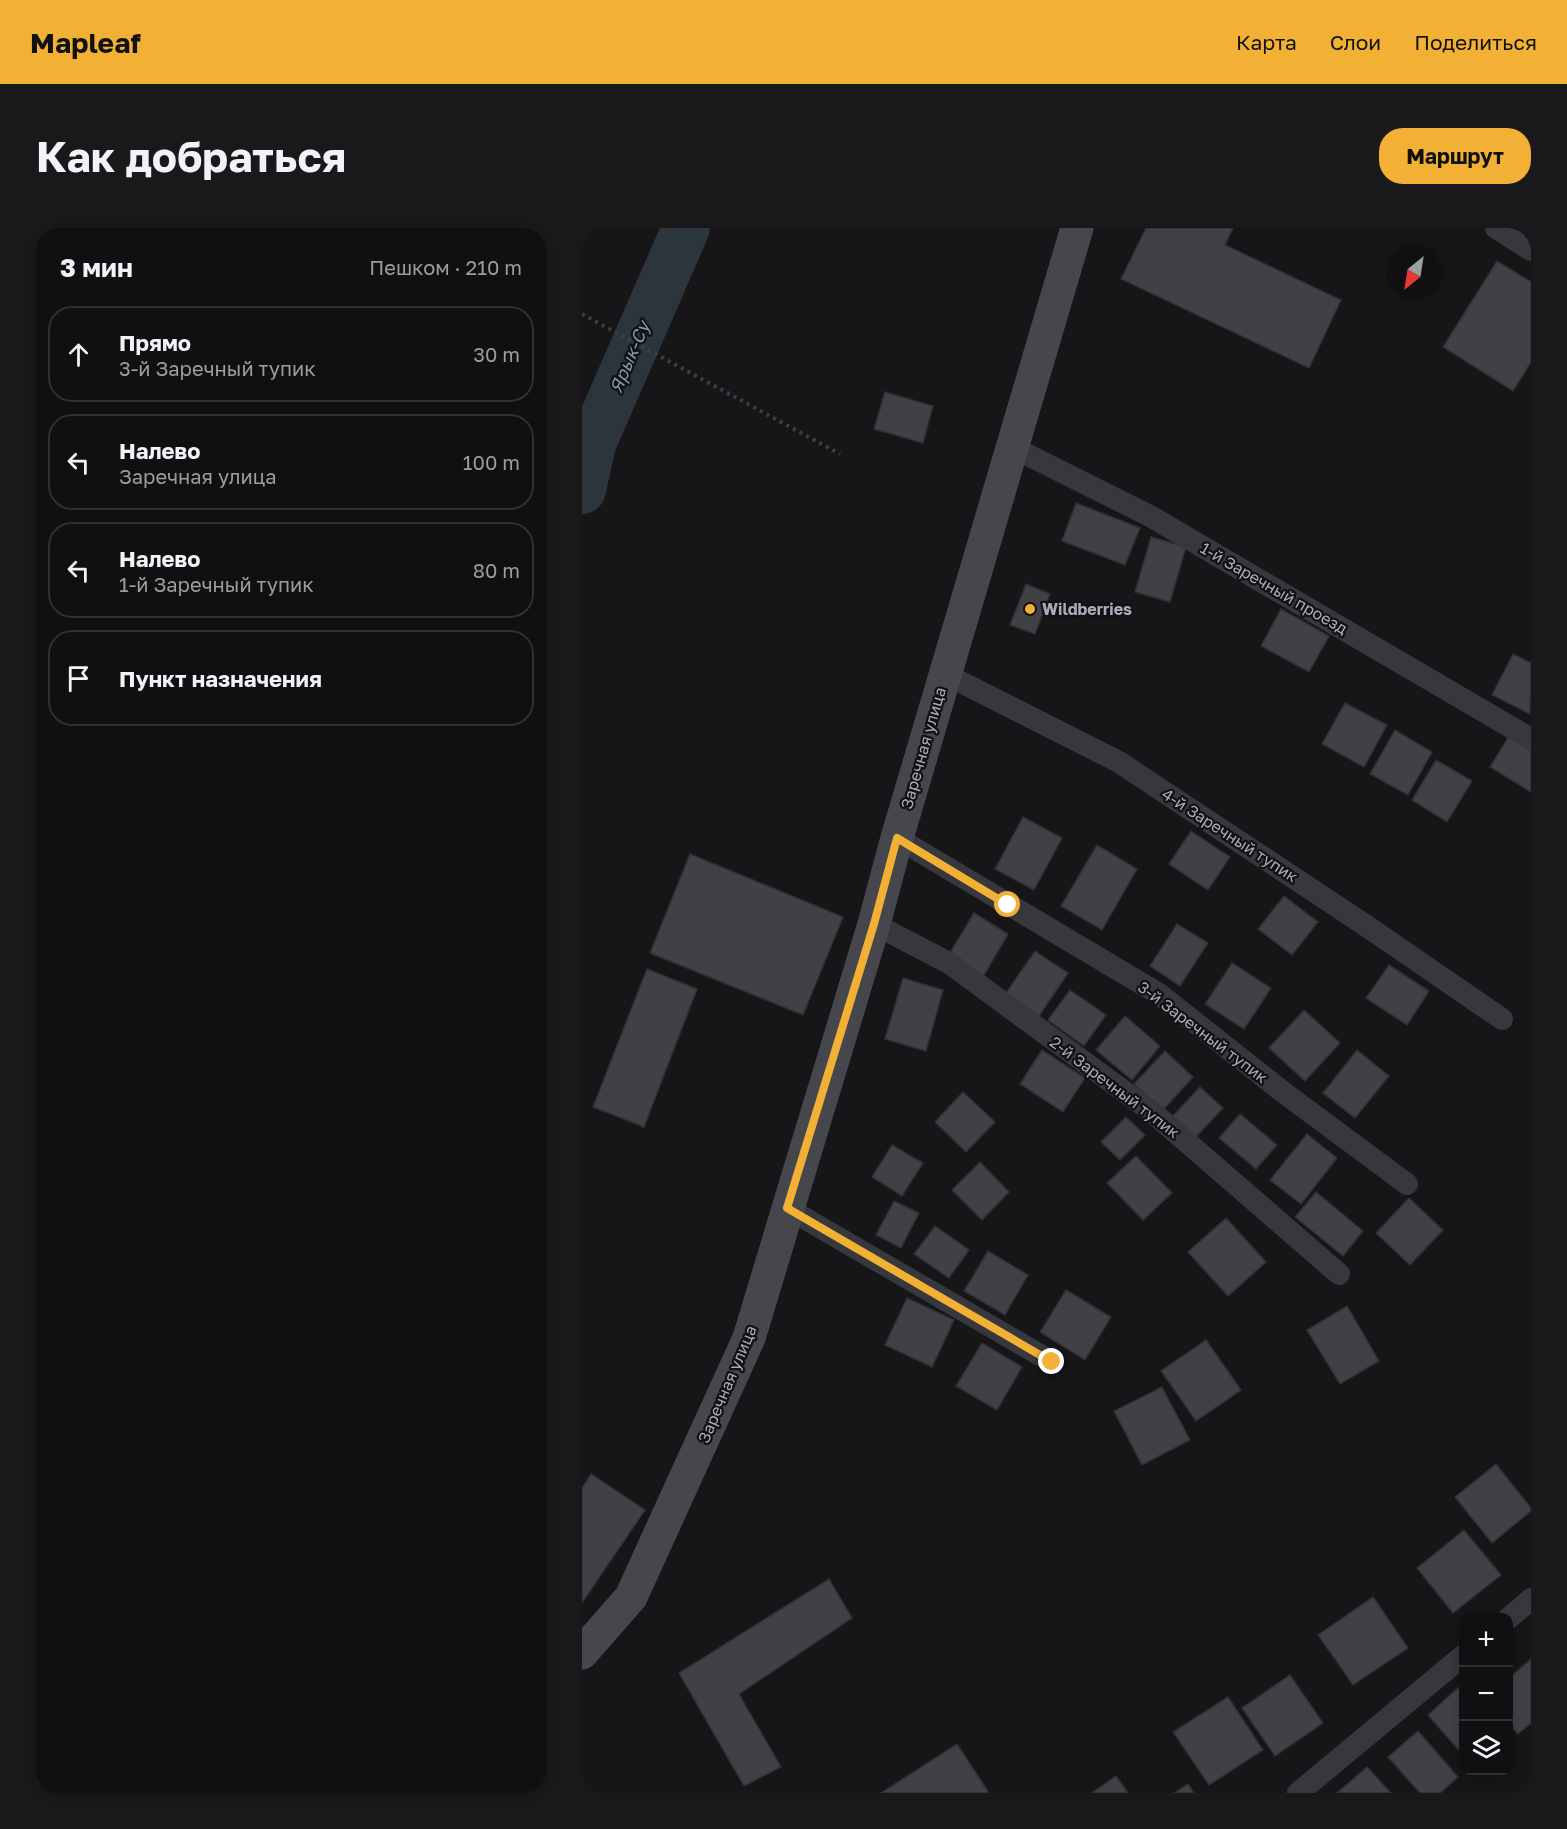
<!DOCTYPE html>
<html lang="ru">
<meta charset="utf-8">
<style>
body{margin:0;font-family:"Golos Text",sans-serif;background:#19191b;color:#f1f3f6}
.controls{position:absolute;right:18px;bottom:18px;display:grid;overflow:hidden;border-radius:12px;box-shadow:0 3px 9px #0003}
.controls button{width:54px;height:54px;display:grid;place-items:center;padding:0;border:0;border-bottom:2px solid #303032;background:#101012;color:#f1f3f6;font:30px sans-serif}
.compass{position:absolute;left:805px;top:18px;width:54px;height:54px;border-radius:50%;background:#101012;box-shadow:0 3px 9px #0003;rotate:210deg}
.stop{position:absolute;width:18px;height:18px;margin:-14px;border:4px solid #f2b134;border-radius:50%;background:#fff}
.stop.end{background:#f2b134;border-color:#fff;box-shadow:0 2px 6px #0008}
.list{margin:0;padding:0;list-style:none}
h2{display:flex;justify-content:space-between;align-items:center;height:78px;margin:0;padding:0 24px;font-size:26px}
h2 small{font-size:20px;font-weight:400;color:#9c9d9f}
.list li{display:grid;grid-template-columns:39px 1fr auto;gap:18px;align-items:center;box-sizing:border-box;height:96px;margin:0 12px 12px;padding:0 12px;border:2px solid #303032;border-radius:24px}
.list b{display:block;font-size:22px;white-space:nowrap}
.list p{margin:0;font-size:20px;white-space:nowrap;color:#9c9d9f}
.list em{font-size:20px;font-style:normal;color:#9c9d9f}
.icon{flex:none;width:33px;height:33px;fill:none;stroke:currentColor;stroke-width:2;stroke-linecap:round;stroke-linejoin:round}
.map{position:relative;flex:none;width:949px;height:1565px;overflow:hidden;border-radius:24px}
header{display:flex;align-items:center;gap:36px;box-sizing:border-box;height:84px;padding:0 30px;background:#f2b134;color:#111}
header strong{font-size:28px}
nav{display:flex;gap:33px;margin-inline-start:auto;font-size:21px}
.intro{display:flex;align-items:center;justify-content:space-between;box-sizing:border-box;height:144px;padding:0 36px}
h1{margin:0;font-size:42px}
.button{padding:15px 27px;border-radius:24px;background:#f2b134;color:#111;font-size:21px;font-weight:700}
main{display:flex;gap:36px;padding:0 36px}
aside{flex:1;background:#101012;border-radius:24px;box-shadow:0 3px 9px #0003}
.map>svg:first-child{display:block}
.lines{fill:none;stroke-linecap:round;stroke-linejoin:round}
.river{stroke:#2c353c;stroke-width:48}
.building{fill:#404145;stroke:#303034;stroke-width:1.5}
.path{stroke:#3d3f44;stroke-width:4;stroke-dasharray:3 4.5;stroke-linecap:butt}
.minor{stroke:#37383d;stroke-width:22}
.secondary{stroke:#45474d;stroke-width:33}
.route{stroke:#f2b134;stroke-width:8}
.poi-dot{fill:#f2b134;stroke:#111113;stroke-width:2}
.labels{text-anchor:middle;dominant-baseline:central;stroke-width:4.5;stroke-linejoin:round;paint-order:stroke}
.street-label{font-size:16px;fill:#a8adb8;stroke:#111113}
.poi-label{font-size:16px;font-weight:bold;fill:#a8adb8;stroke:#111113;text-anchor:start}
.water-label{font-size:18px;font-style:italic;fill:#7f9bb3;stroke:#111113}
</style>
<header>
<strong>Mapleaf</strong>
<nav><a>Карта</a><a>Слои</a><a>Поделиться</a></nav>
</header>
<div class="intro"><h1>Как добраться</h1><a class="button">Маршрут</a></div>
<main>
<aside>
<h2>3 мин<small>Пешком · 210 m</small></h2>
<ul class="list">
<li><svg class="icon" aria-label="ahead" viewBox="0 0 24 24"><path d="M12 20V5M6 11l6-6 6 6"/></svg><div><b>Прямо</b><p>3-й Заречный тупик</p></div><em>30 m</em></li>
<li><svg class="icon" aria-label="left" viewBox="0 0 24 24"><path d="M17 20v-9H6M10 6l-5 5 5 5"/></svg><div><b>Налево</b><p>Заречная улица</p></div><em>100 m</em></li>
<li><svg class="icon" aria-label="left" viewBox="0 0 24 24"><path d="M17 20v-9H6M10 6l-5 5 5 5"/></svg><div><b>Налево</b><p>1-й Заречный тупик</p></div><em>80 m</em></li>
<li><svg class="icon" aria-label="arrive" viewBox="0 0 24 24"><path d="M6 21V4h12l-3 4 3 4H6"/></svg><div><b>Пункт назначения</b></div></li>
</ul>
</aside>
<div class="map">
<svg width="949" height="1565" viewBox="0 0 949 1565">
<rect width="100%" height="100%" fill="#161618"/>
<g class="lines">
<polyline class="river" points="0,262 10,216 104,0"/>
</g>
<g class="building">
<polygon points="564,0 651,0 643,17 759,72 727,140 539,51"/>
<polygon points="915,33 949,54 949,134 931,163 861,119"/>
<polygon points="303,164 351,178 341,215 292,201"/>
<polygon points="494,275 558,300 543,337 480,313"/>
<polygon points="569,309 604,319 588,374 553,364"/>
<polygon points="444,356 468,366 453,406 428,397"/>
<polygon points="699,381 747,408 727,444 679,418"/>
<polygon points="931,426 949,435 948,486 910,467"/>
<polygon points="763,475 805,497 782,539 740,516"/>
<polygon points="813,502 850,524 826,567 788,546"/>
<polygon points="927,508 949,522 949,564 908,539"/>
<polygon points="854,532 890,553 865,594 830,572"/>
<polygon points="441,589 480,610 452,662 413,641"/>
<polygon points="609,603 648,629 626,662 587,636"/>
<polygon points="515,617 555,641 520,702 479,678"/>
<polygon points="108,626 261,689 221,787 68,725"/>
<polygon points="702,668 736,694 710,727 676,701"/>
<polygon points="392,685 426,706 401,749 366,728"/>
<polygon points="595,696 626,715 598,758 568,738"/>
<polygon points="453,723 486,745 457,788 424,765"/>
<polygon points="650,735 689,760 662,801 623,776"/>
<polygon points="807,737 847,763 825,797 784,770"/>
<polygon points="65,741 115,761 62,899 11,879"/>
<polygon points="321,750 361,762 344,823 303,811"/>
<polygon points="488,762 524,787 502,818 466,792"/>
<polygon points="722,782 758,815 723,853 687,820"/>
<polygon points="543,788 578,818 550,852 514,822"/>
<polygon points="460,822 503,850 481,884 438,856"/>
<polygon points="775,822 807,848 773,890 741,865"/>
<polygon points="583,823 611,849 581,882 552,856"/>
<polygon points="618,859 641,880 613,910 590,889"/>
<polygon points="381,864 413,894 384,924 353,894"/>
<polygon points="658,886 695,917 674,941 637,910"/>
<polygon points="544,889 563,907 538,932 519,914"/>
<polygon points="725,906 755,930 719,976 688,952"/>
<polygon points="310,917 341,935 320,968 290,949"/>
<polygon points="554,928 590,965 561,992 525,955"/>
<polygon points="398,934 427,964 400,992 370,962"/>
<polygon points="734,964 781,1003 761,1028 713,989"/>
<polygon points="827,970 861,1002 828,1037 794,1005"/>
<polygon points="312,973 337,985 319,1020 294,1007"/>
<polygon points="644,990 684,1034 646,1068 606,1024"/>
<polygon points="353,998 387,1022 367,1050 332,1026"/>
<polygon points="406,1023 446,1047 423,1087 382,1063"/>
<polygon points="484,1062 529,1089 503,1132 458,1104"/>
<polygon points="325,1070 372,1092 350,1139 303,1117"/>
<polygon points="765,1078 797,1133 758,1156 725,1102"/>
<polygon points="624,1112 659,1162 614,1193 579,1143"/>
<polygon points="400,1115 440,1139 415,1182 374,1158"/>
<polygon points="580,1159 608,1212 560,1237 532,1183"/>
<polygon points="914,1236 949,1280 949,1283 910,1315 873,1269"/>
<polygon points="9,1246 63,1282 0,1375 0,1260"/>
<polygon points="882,1302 919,1347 871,1385 835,1340"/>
<polygon points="247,1351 270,1390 157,1466 199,1539 162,1558 97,1445"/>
<polygon points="791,1369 826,1420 771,1457 736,1407"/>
<polygon points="949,1431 949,1495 936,1506 927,1495 927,1450"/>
<polygon points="708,1447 741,1495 693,1528 660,1480"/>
<polygon points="878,1458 882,1462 882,1528 846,1487"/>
<polygon points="646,1469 681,1522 627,1557 591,1504"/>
<polygon points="836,1503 876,1549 858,1565 838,1565 806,1529"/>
<polygon points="375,1516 407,1565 299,1565"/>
<polygon points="785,1539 809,1565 755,1565"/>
<polygon points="534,1548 546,1565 510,1565"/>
<polygon points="606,1556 612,1565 592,1565"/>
</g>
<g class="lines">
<polyline class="path" points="0,86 258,226"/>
<g class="minor">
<polyline points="914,0 949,22"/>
<polyline points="430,219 568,288 949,511"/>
<polyline points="363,446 537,534 786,699 920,791"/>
<polyline points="315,610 577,766 701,864 825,956"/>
<polyline points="292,696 367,735 569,883 757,1046"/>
<polyline points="205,980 470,1134"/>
<polyline points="927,1390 949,1371"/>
<polyline points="716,1565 882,1427"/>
</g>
<polyline class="secondary" points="0,1425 49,1369 167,1110 292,696 315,610 495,0"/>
</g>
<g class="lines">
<polyline class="route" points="426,677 315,610 292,696 205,980 470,1134"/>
</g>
<circle class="poi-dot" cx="448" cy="381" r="6"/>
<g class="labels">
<g class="street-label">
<text transform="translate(692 360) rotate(30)">1-й Заречный проезд</text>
<text transform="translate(341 520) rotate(-74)">Заречная улица</text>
<text transform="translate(648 607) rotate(33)">4-й Заречный тупик</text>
<text transform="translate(621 804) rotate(37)">3-й Заречный тупик</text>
<text transform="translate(533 859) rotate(37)">2-й Заречный тупик</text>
<text transform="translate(145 1156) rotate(-67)">Заречная улица</text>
</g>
<g class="poi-label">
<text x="460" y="381">Wildberries</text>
</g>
<g class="water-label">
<text transform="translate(47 129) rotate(-67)">Ярык-Су</text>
</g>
</g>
</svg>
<div class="controls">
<button>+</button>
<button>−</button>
<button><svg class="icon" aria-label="layers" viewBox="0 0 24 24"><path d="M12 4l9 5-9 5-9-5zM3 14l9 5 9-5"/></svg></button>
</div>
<svg class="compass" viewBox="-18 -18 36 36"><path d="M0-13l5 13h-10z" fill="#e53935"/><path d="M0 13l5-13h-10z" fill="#9c9d9f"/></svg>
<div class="stop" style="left:426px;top:677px"></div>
<div class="stop end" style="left:470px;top:1134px"></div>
</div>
</main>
